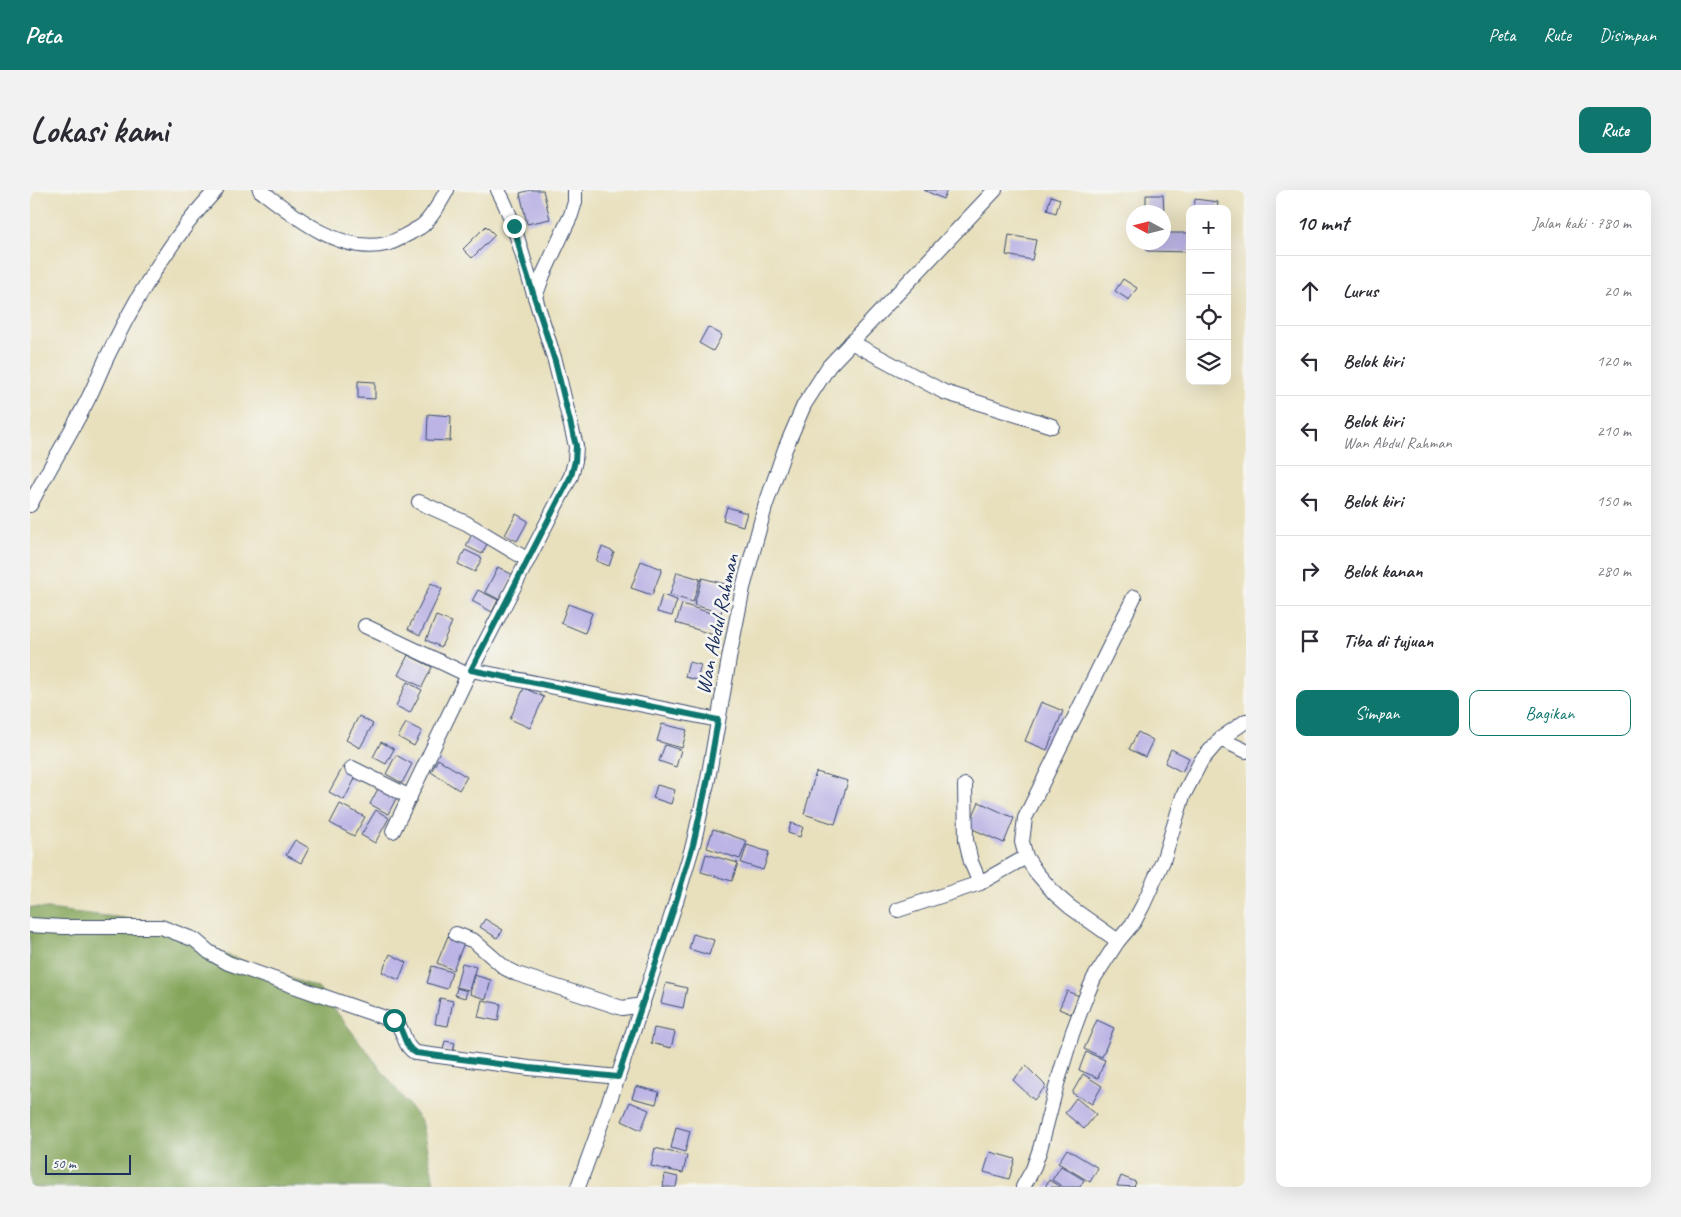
<!DOCTYPE html>
<html lang="id">
<meta charset="utf-8">
<style>
body{margin:0;font-family:Caveat,sans-serif;background:#f2f2f3;color:#2b2b33}
.controls{position:absolute;right:15px;top:15px;display:grid;overflow:hidden;border-radius:10px;box-shadow:0 5px 20px #0002}
.controls button{width:45px;height:45px;display:grid;place-items:center;padding:0;border:0;border-bottom:1px solid #e1e1e2;background:#fff;color:#2b2b33;font:25px sans-serif}
.compass{position:absolute;left:1096px;top:15px;width:45px;height:45px;border-radius:50%;background:#fff;box-shadow:0 5px 20px #0002;rotate:277deg}
.scale{position:absolute;left:15px;bottom:12px;width:86px;box-sizing:border-box;padding-left:5px;border:2px solid #1b2f5e;border-top:0;font-size:14px;line-height:18px;white-space:nowrap;color:#1b2f5e;-webkit-text-stroke:4px #f6f6f2;paint-order:stroke}
.stop{position:absolute;width:15px;height:15px;margin:-11px;border:4px solid #0f766e;border-radius:50%;background:#fff}
.stop.end{background:#0f766e;border-color:#fff;box-shadow:0 1px 5px #0008}
.list{margin:0;padding:0;list-style:none}
h2{display:flex;justify-content:space-between;align-items:center;height:65px;margin:0;padding:0 20px;font-size:21px}
h2 small{font-size:16px;font-weight:400;color:#7c7c81}
.list li{display:grid;grid-template-columns:32px 1fr auto;gap:15px;align-items:center;box-sizing:border-box;height:70px;padding:0 20px;border-top:1px solid #e1e1e2}
.list b{display:block;font-size:19px;white-space:nowrap}
.list p{margin:0;font-size:16px;white-space:nowrap;color:#7c7c81}
.list em{font-size:16px;font-style:normal;color:#7c7c81}
.actions{display:flex;gap:10px;padding:15px 20px}
.actions a{flex:1;padding:11px 0;border:1px solid #0f766e;border-radius:10px;text-align:center;font-size:18px;color:#0f766e}
.actions .main{background:#0f766e;color:#fff}
.icon{flex:none;width:28px;height:28px;fill:none;stroke:currentColor;stroke-width:2;stroke-linecap:round;stroke-linejoin:round}
.map{position:relative;flex:none;width:1216px;height:997px;overflow:hidden;border-radius:10px}
header{display:flex;align-items:center;gap:30px;box-sizing:border-box;height:70px;padding:0 25px;background:#0f766e;color:#fff}
header strong{font-size:24px}
nav{display:flex;gap:28px;margin-inline-start:auto;font-size:18px}
.intro{display:flex;align-items:center;justify-content:space-between;box-sizing:border-box;height:120px;padding:0 30px}
h1{margin:0;font-size:35px}
.button{padding:12px 22px;border-radius:10px;background:#0f766e;color:#fff;font-size:18px;font-weight:700}
main{display:flex;gap:30px;padding:0 30px}
aside{flex:1;background:#fff;border-radius:10px;box-shadow:0 5px 20px #0002}
.map>svg:first-child{display:block}
.forest{fill:#84a55a;stroke:#506a5c}
.building{fill:#bbb4e5}
.lines{fill:none;stroke-linecap:round;stroke-linejoin:round}
.minor-casing{stroke:#3a4a6c;stroke-width:16}
.minor{stroke:#fff;stroke-width:14}
.route{stroke:#0f766e;stroke-width:6}
.labels{text-anchor:middle;dominant-baseline:central;stroke-width:5;stroke-linejoin:round;paint-order:stroke}
.street-label{font-size:21px;fill:#1b2f5e;stroke:#f6f6f2}
</style>
<header>
<strong>Peta</strong>
<nav><a>Peta</a><a>Rute</a><a>Disimpan</a></nav>
</header>
<div class="intro"><h1>Lokasi kami</h1><a class="button">Rute</a></div>
<main>
<div class="map">
<svg width="1216" height="997" viewBox="0 0 1216 997">
<rect width="100%" height="100%" fill="#f6f6f2"/>
<filter id="ink" filterUnits="userSpaceOnUse"><feTurbulence type="fractalNoise" baseFrequency=".02" numOctaves="2"/><feDisplacementMap in="SourceGraphic" scale="10" xChannelSelector="R" yChannelSelector="G"/><feConvolveMatrix kernelMatrix="1 2 1 2 8 2 1 2 1" color-interpolation-filters="sRGB"/></filter>
<filter id="wash" filterUnits="userSpaceOnUse"><feTurbulence type="fractalNoise" baseFrequency=".0096" numOctaves="4" result="noise"/><feDisplacementMap in="SourceGraphic" scale="20" xChannelSelector="R" yChannelSelector="G"/><feGaussianBlur stdDeviation="1.12" result="paint"/><feColorMatrix in="noise" values="0 0 0 0 0 0 0 0 0 0 0 0 0 0 0 0 0 1.4 0 .05"/><feComposite in="paint" operator="in"/></filter>
<g filter="url(#wash)">
<rect width="100%" height="100%" fill="#e8e0bd"/>
<polygon class="forest" points="0,717 94,728 288,798 391,931 405,997 0,997"/>
<g id="blocks">
<g class="building">
<polygon points="501,0 513,0 520,29 497,34 490,3"/>
<polygon points="894,0 917,0 913,9"/>
<polygon points="1116,5 1133,5 1134,22 1116,22"/>
<polygon points="1021,6 1030,9 1026,23 1017,20"/>
<polygon points="1165,9 1188,12 1187,19 1164,19"/>
<polygon points="456,36 465,45 442,68 433,59"/>
<polygon points="1134,43 1160,43 1160,62 1117,61 1117,52 1134,52"/>
<polygon points="979,45 1006,50 1002,70 976,65"/>
<polygon points="1093,89 1107,98 1099,110 1085,101"/>
<polygon points="678,137 692,145 683,161 669,153"/>
<polygon points="328,191 345,192 345,209 328,208"/>
<polygon points="398,224 421,226 420,251 397,250"/>
<polygon points="697,317 717,323 713,336 693,330"/>
<polygon points="486,324 498,331 487,351 475,345"/>
<polygon points="444,340 460,348 452,364 436,356"/>
<polygon points="572,357 584,362 579,376 566,371"/>
<polygon points="435,360 452,368 445,382 428,374"/>
<polygon points="611,371 632,379 622,405 601,398"/>
<polygon points="468,377 483,385 470,410 455,402"/>
<polygon points="647,382 670,389 663,412 640,405"/>
<polygon points="672,388 699,395 691,423 664,415"/>
<polygon points="401,393 412,399 390,445 378,439"/>
<polygon points="448,400 468,410 462,422 442,411"/>
<polygon points="632,405 647,410 642,426 627,422"/>
<polygon points="538,414 562,423 555,443 531,433"/>
<polygon points="652,414 690,426 684,445 646,433"/>
<polygon points="406,426 422,432 411,457 396,450"/>
<polygon points="378,465 402,477 392,497 368,485"/>
<polygon points="659,472 671,475 667,490 655,487"/>
<polygon points="377,492 392,500 380,523 366,516"/>
<polygon points="494,498 514,507 500,538 480,529"/>
<polygon points="1011,512 1033,521 1017,560 995,551"/>
<polygon points="329,526 343,534 330,558 316,550"/>
<polygon points="376,533 392,541 384,556 368,547"/>
<polygon points="632,534 657,540 652,558 627,551"/>
<polygon points="1108,542 1123,550 1115,567 1099,559"/>
<polygon points="351,552 364,559 356,574 343,567"/>
<polygon points="635,555 651,560 646,577 629,571"/>
<polygon points="1141,559 1159,568 1152,582 1135,573"/>
<polygon points="366,565 382,574 372,593 356,584"/>
<polygon points="408,569 437,587 429,600 401,582"/>
<polygon points="313,577 327,585 314,610 299,602"/>
<polygon points="786,582 818,591 805,634 774,624"/>
<polygon points="350,595 368,605 358,624 340,614"/>
<polygon points="627,595 645,600 641,614 623,608"/>
<polygon points="949,612 984,628 974,653 938,637"/>
<polygon points="310,614 335,627 324,646 300,633"/>
<polygon points="346,620 359,628 345,653 331,645"/>
<polygon points="761,633 773,637 770,647 758,643"/>
<polygon points="683,639 717,651 710,669 677,658"/>
<polygon points="265,650 279,658 271,673 256,665"/>
<polygon points="717,655 739,662 733,680 711,673"/>
<polygon points="676,664 708,673 702,691 671,682"/>
<polygon points="455,729 473,740 467,748 450,737"/>
<polygon points="663,744 684,750 679,765 659,759"/>
<polygon points="418,746 434,753 423,780 407,773"/>
<polygon points="360,764 376,772 369,790 352,782"/>
<polygon points="432,773 446,777 439,800 426,797"/>
<polygon points="402,776 422,782 417,799 397,793"/>
<polygon points="444,785 461,790 456,809 440,804"/>
<polygon points="636,793 657,798 653,818 631,813"/>
<polygon points="427,798 437,801 435,808 425,805"/>
<polygon points="1037,801 1049,806 1041,824 1029,819"/>
<polygon points="410,808 423,811 418,836 405,834"/>
<polygon points="452,810 471,814 468,831 448,827"/>
<polygon points="1067,830 1084,838 1072,867 1054,859"/>
<polygon points="624,838 645,842 641,858 621,853"/>
<polygon points="415,851 425,853 423,862 413,860"/>
<polygon points="1056,862 1075,870 1068,888 1049,880"/>
<polygon points="996,876 1016,896 1004,910 983,890"/>
<polygon points="1053,884 1072,896 1062,914 1042,903"/>
<polygon points="606,896 629,902 626,914 602,908"/>
<polygon points="1046,908 1066,924 1054,939 1035,923"/>
<polygon points="600,912 619,920 611,940 592,931"/>
<polygon points="646,937 660,941 655,962 641,958"/>
<polygon points="625,958 657,966 653,983 621,976"/>
<polygon points="1037,959 1068,978 1060,992 1028,973"/>
<polygon points="960,962 985,969 979,989 954,982"/>
<polygon points="1031,976 1054,990 1050,997 1033,997 1022,990"/>
<polygon points="635,984 648,987 646,997 633,997"/>
<polygon points="1091,986 1106,992 1104,997 1087,996"/>
<polygon points="1019,990 1030,997 1015,997"/>
</g>
</g>
</g>
<g filter="url(#ink)">
<use href="#blocks" fill-opacity="0" stroke="#3a4a6c" stroke-width="1"/>
<g class="lines">
<defs>
<g id="minor">
<path d="M 230,0 C 263,25 311,65 356,54 C 365,52 372,47 380,43 C 384,40 390,38 393,35 C 403,26 411,11 417,0"/>
<path d="M 468,0 C 486,33 493,71 505,107"/>
<polyline points="821,152 914,202 1022,236"/>
<polyline points="389,312 436,333 498,370"/>
<path d="M 0,315 C 18,280 39,246 57,211 C 66,194 72,176 81,159 C 109,102 143,46 186,0"/>
<polyline points="335,436 438,485 441,480 688,530"/>
<polyline points="441,480 541,286 545,271 546,256 525,171 505,107 513,85 541,25 545,12 545,0"/>
<polyline points="1190,549 1216,561"/>
<polyline points="322,578 380,607"/>
<polyline points="935,595 936,650 941,672 950,693"/>
<polyline points="363,641 438,485"/>
<polyline points="868,720 950,693 996,667"/>
<path d="M 0,735 L 33,737 L 131,737 L 165,750 L 179,762 L 198,773 L 364,831 C 376,840 372,856 386,863 L 499,878 L 588,887"/>
<polyline points="426,744 444,751 475,778 487,784 592,818 613,815"/>
<polyline points="1088,751 1040,717 1025,704 1006,682 996,667 992,652 995,628 1104,407"/>
<polyline points="548,997 588,887 644,718 663,655 678,589 700,463 713,398 735,317 755,259 774,215 799,176 965,0"/>
<polyline points="993,997 1003,979 1010,959 1027,894 1042,844 1055,809 1064,788 1088,751 1104,732 1113,715 1133,671 1153,606 1171,571 1190,549 1216,531"/>
</g>
</defs>
<use href="#minor" class="minor-casing"/>
<use href="#minor" class="minor"/>
</g>
</g>
<g class="lines" filter="url(#ink)">
<path class="route" d="M 364,830 C 376,840 372,856 386,863 L 499,878 L 588,887 L 644,718 L 663,655 L 678,588 L 688,530 L 441,480 L 541,286 L 545,271 L 546,256 L 525,171 L 493,72 L 484,36"/>
</g>
<g class="labels">
<g class="street-label">
<text transform="translate(687 434) rotate(-78)">Wan Abdul Rahman</text>
</g>
</g>
</svg>
<div class="controls">
<button>+</button>
<button>−</button>
<button><svg class="icon" aria-label="locate" viewBox="0 0 24 24"><circle cx="12" cy="12" r="6"/><path d="M12 2v4M12 18v4M2 12h4M18 12h4"/></svg></button>
<button><svg class="icon" aria-label="layers" viewBox="0 0 24 24"><path d="M12 4l9 5-9 5-9-5zM3 14l9 5 9-5"/></svg></button>
</div>
<svg class="compass" viewBox="-18 -18 36 36"><path d="M0-13l5 13h-10z" fill="#e53935"/><path d="M0 13l5-13h-10z" fill="#7c7c81"/></svg>
<div class="scale">50 m</div>
<div class="stop" style="left:364px;top:830px"></div>
<div class="stop end" style="left:484px;top:36px"></div>
</div>
<aside>
<h2>10 mnt<small>Jalan kaki · 780 m</small></h2>
<ul class="list">
<li><svg class="icon" aria-label="ahead" viewBox="0 0 24 24"><path d="M12 20V5M6 11l6-6 6 6"/></svg><div><b>Lurus</b></div><em>20 m</em></li>
<li><svg class="icon" aria-label="left" viewBox="0 0 24 24"><path d="M17 20v-9H6M10 6l-5 5 5 5"/></svg><div><b>Belok kiri</b></div><em>120 m</em></li>
<li><svg class="icon" aria-label="left" viewBox="0 0 24 24"><path d="M17 20v-9H6M10 6l-5 5 5 5"/></svg><div><b>Belok kiri</b><p>Wan Abdul Rahman</p></div><em>210 m</em></li>
<li><svg class="icon" aria-label="left" viewBox="0 0 24 24"><path d="M17 20v-9H6M10 6l-5 5 5 5"/></svg><div><b>Belok kiri</b></div><em>150 m</em></li>
<li><svg class="icon" aria-label="right" viewBox="0 0 24 24"><path d="M7 20v-9h11M14 6l5 5-5 5"/></svg><div><b>Belok kanan</b></div><em>280 m</em></li>
<li><svg class="icon" aria-label="arrive" viewBox="0 0 24 24"><path d="M6 21V4h12l-3 4 3 4H6"/></svg><div><b>Tiba di tujuan</b></div></li>
</ul>
<div class="actions"><a class="main">Simpan</a><a>Bagikan</a></div>
</aside>
</main>
